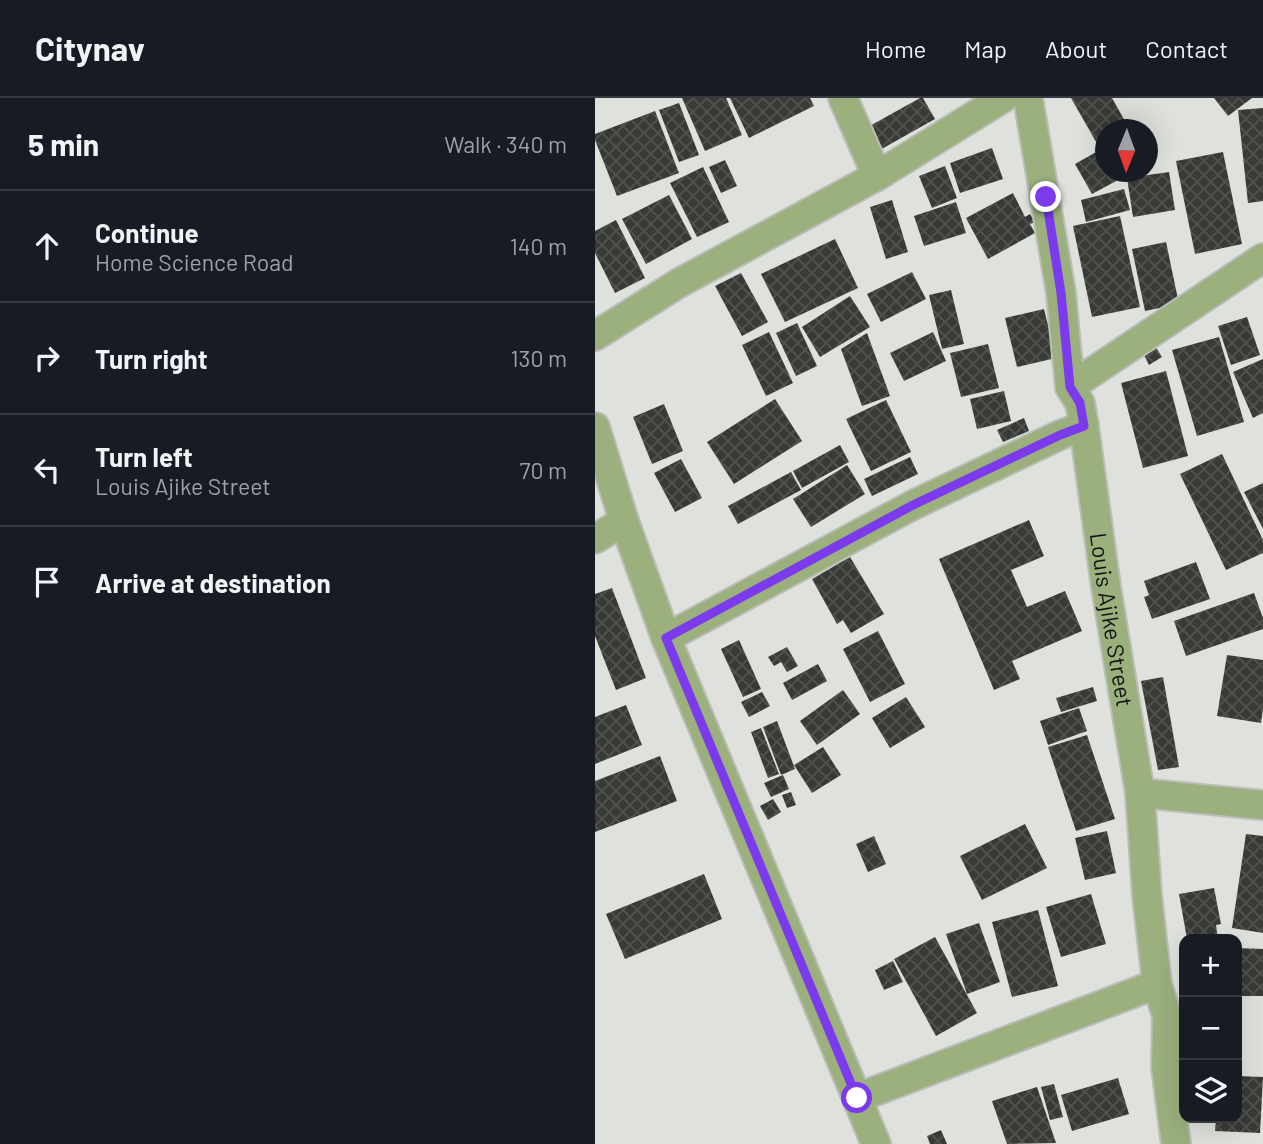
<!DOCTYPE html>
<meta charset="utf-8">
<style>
body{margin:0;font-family:Barlow,sans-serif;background:#20242c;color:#f1f3f6}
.controls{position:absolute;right:21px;bottom:21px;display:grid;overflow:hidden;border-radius:14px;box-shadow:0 7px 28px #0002}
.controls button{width:63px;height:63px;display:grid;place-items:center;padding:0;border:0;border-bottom:2px solid #363941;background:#171b24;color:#f1f3f6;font:35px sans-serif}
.compass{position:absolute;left:500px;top:21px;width:63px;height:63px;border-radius:50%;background:#171b24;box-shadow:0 7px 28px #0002;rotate:181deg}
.stop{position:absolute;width:21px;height:21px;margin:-16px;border:5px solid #7c3aed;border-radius:50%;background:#fff}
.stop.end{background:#7c3aed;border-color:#fff;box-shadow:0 2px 7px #0008}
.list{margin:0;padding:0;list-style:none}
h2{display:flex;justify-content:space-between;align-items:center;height:91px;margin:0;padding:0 28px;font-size:30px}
h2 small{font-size:23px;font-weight:400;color:#9ea1a6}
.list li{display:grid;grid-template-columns:46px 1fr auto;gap:21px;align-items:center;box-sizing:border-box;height:112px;padding:0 28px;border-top:2px solid #363941}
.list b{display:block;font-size:26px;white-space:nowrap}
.list p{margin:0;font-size:23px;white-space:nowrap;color:#9ea1a6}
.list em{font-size:23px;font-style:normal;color:#9ea1a6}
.icon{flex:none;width:38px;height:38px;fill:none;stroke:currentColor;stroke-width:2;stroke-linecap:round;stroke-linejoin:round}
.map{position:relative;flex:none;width:668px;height:1046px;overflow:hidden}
header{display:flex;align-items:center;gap:42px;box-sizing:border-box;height:98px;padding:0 35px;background:#171b24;border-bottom:2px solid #363941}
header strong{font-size:33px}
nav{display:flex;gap:38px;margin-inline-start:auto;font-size:24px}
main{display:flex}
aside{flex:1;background:#171b24}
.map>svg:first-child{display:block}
.building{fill:url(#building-cross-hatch)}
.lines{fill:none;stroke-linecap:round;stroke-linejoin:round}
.minor-casing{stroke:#babdb8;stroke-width:32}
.minor{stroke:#9bb07d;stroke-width:28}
.route{stroke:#7c3aed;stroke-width:9}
.labels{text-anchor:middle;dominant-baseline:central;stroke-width:7;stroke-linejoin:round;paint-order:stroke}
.street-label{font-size:23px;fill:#131412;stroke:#ecefe9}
</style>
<header>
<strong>Citynav</strong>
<nav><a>Home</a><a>Map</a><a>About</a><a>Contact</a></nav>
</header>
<main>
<aside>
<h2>5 min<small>Walk · 340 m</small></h2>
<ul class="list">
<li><svg class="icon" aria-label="ahead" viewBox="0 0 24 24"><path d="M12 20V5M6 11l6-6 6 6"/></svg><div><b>Continue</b><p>Home Science Road</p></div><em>140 m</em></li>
<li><svg class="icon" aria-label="right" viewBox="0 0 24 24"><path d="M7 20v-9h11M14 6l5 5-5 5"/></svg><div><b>Turn right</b></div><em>130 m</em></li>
<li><svg class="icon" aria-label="left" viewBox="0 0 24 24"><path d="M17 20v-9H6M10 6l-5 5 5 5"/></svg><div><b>Turn left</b><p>Louis Ajike Street</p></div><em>70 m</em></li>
<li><svg class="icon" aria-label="arrive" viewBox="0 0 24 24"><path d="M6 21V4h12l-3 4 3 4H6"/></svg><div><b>Arrive at destination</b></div></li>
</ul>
</aside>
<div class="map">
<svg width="668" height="1046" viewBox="0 0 668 1046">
<defs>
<pattern id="building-cross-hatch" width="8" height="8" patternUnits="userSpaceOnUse" patternTransform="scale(1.75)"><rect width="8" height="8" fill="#383a36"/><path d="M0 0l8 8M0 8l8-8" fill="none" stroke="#525350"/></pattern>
</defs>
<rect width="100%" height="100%" fill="#dfe2dc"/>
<g class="building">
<polygon points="87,0 131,0 147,37 110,53"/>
<polygon points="135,0 215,0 219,8 154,40"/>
<polygon points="325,0 328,0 340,21 276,57 264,34"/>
<polygon points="476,0 517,0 535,32 510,32 510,46 504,49"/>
<polygon points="619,0 657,0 633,18"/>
<polygon points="84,5 104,57 84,64 64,12"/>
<polygon points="668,10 668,103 653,105 643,12"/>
<polygon points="60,13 84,75 22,98 0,42 0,36"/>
<polygon points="510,49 510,74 538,74 497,96 480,66"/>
<polygon points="397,50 408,81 365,95 355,65"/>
<polygon points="628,54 647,146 600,156 581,63"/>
<polygon points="130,62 142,88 126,95 114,69"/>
<polygon points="350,68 362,100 337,110 324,78"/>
<polygon points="108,69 134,124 102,139 75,85"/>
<polygon points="574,74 580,112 538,119 532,80"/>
<polygon points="529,91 535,112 491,124 486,102"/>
<polygon points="418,95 430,119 435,116 440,124 435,126 440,135 393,161 371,120"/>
<polygon points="74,97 97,141 51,166 27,121"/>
<polygon points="297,102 313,154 291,161 275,109"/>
<polygon points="361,104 371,135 329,148 319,118"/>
<polygon points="525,118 545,209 497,219 478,128"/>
<polygon points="21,122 50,180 20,195 0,155 0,133"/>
<polygon points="240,141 263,190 190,224 166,176"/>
<polygon points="571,144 584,206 550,213 537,151"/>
<polygon points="317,174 331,201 286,224 272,196"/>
<polygon points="146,175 173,224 147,238 120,188"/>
<polygon points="356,192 369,246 347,251 334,197"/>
<polygon points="255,198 275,229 225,259 207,229"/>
<polygon points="449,211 461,260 422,269 410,220"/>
<polygon points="652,219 665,257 636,267 623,228"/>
<polygon points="202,225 222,268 201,278 181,235"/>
<polygon points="174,234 198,285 171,298 147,247"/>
<polygon points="338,234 351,263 309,283 295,255"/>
<polygon points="272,235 295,298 267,308 246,251"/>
<polygon points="624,239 649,324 602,338 577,252"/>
<polygon points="393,246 404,290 366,299 355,255"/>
<polygon points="560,248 567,259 554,267 548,255"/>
<polygon points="668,261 668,315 658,320 638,274"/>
<polygon points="571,273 593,358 548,370 526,285"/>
<polygon points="409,293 416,323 382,331 375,301"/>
<polygon points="180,301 207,343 139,386 112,344"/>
<polygon points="291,302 316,354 276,373 251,321"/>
<polygon points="69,306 88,353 57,366 38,319"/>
<polygon points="429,320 434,333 408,344 402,332"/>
<polygon points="245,347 254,364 207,390 198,373"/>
<polygon points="627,356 668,442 668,455 631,472 585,376"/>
<polygon points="315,359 323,376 277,398 269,381"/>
<polygon points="86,361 107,400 80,414 59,375"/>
<polygon points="252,367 270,396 216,429 198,401"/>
<polygon points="196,374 206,392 143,426 133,408"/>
<polygon points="668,385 668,431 649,394"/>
<polygon points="434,422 449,458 416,472 432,509 470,493 487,533 417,563 425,581 399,592 344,461"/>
<polygon points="255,459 289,516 256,535 248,522 242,526 217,481"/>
<polygon points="601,464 615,501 557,521 549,499 554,497 549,483"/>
<polygon points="17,490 51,580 21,592 0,538 0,496"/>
<polygon points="659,495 668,520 668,531 591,558 579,523"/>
<polygon points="283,533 310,586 275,604 248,551"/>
<polygon points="144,542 166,591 148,599 126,551"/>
<polygon points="192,549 203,568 192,574 186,564 179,568 173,559"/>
<polygon points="632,557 668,562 668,610 666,625 622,618"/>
<polygon points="223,566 232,583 197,602 188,585"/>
<polygon points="568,579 584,669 563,672 546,583"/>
<polygon points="498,589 502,603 466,614 461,600"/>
<polygon points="248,592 265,616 222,647 205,623"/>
<polygon points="167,594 175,608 154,619 146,604"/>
<polygon points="311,599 330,629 295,650 277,620"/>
<polygon points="31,607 47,647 0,666 0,619"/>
<polygon points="484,610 492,633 453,647 445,623"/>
<polygon points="182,623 200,671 186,677 168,629"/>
<polygon points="166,630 184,676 173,680 156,634"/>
<polygon points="492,637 520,721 481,733 453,649"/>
<polygon points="228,649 246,677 217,695 199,667"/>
<polygon points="65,658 82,703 0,734 0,683"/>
<polygon points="188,677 194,691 176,699 169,685"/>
<polygon points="196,694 201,707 192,710 187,697"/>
<polygon points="178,701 186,714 173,722 165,708"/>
<polygon points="430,726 452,770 387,802 365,758"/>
<polygon points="512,733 521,775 490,782 480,740"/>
<polygon points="651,736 668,738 668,835 637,830"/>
<polygon points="279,738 291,766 273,774 261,746"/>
<polygon points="109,776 127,821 30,861 11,816"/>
<polygon points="619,790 626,826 621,827 623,841 592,841 584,796"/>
<polygon points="496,796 511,846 466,859 451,809"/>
<polygon points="443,812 463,888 417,899 397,824"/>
<polygon points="384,825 405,884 372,896 351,836"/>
<polygon points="340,839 382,915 341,938 299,861"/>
<polygon points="642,850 668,851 668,898 642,898"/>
<polygon points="298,863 308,884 289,892 280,872"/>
<polygon points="642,978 668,979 665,1035 620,1033 621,1020 642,1020"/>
<polygon points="523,980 534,1016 477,1033 466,997"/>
<polygon points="459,986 468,1019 455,1022 446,989"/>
<polygon points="442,989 461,1045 412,1046 397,1003"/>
<polygon points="346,1032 352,1046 335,1046 332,1038"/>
</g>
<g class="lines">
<defs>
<g id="minor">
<polyline points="248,0 282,78"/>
<path id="s1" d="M 433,0 L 466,195 L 475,289 L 485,305 L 489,328 L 511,489 L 545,695 L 552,797 L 562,886 L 572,918 L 571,969 L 581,1046"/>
<polyline points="0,238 84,185 282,78 408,0"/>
<polyline points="475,289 668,160"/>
<polyline points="0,329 29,423 71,540 281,1046"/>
<polyline points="0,441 29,423"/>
<polyline points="71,540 318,407 465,337 489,328"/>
<polyline points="545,695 668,707"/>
<polyline points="262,1000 562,886"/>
</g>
</defs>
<use href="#minor" class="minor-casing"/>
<use href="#minor" class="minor"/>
</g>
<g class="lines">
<polyline class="route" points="262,1000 71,540 318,407 465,337 489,328 485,305 475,289 466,195 451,99"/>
</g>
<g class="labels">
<g class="street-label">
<text stroke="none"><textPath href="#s1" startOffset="530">Louis Ajike Street</textPath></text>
</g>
</g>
</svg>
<div class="controls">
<button>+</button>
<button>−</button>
<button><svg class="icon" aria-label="layers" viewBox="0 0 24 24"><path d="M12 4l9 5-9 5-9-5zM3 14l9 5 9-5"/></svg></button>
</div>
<svg class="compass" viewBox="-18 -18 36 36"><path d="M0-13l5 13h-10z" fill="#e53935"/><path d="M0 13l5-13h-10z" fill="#9ea1a6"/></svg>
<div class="stop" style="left:262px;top:1000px"></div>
<div class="stop end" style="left:451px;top:99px"></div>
</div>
</main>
